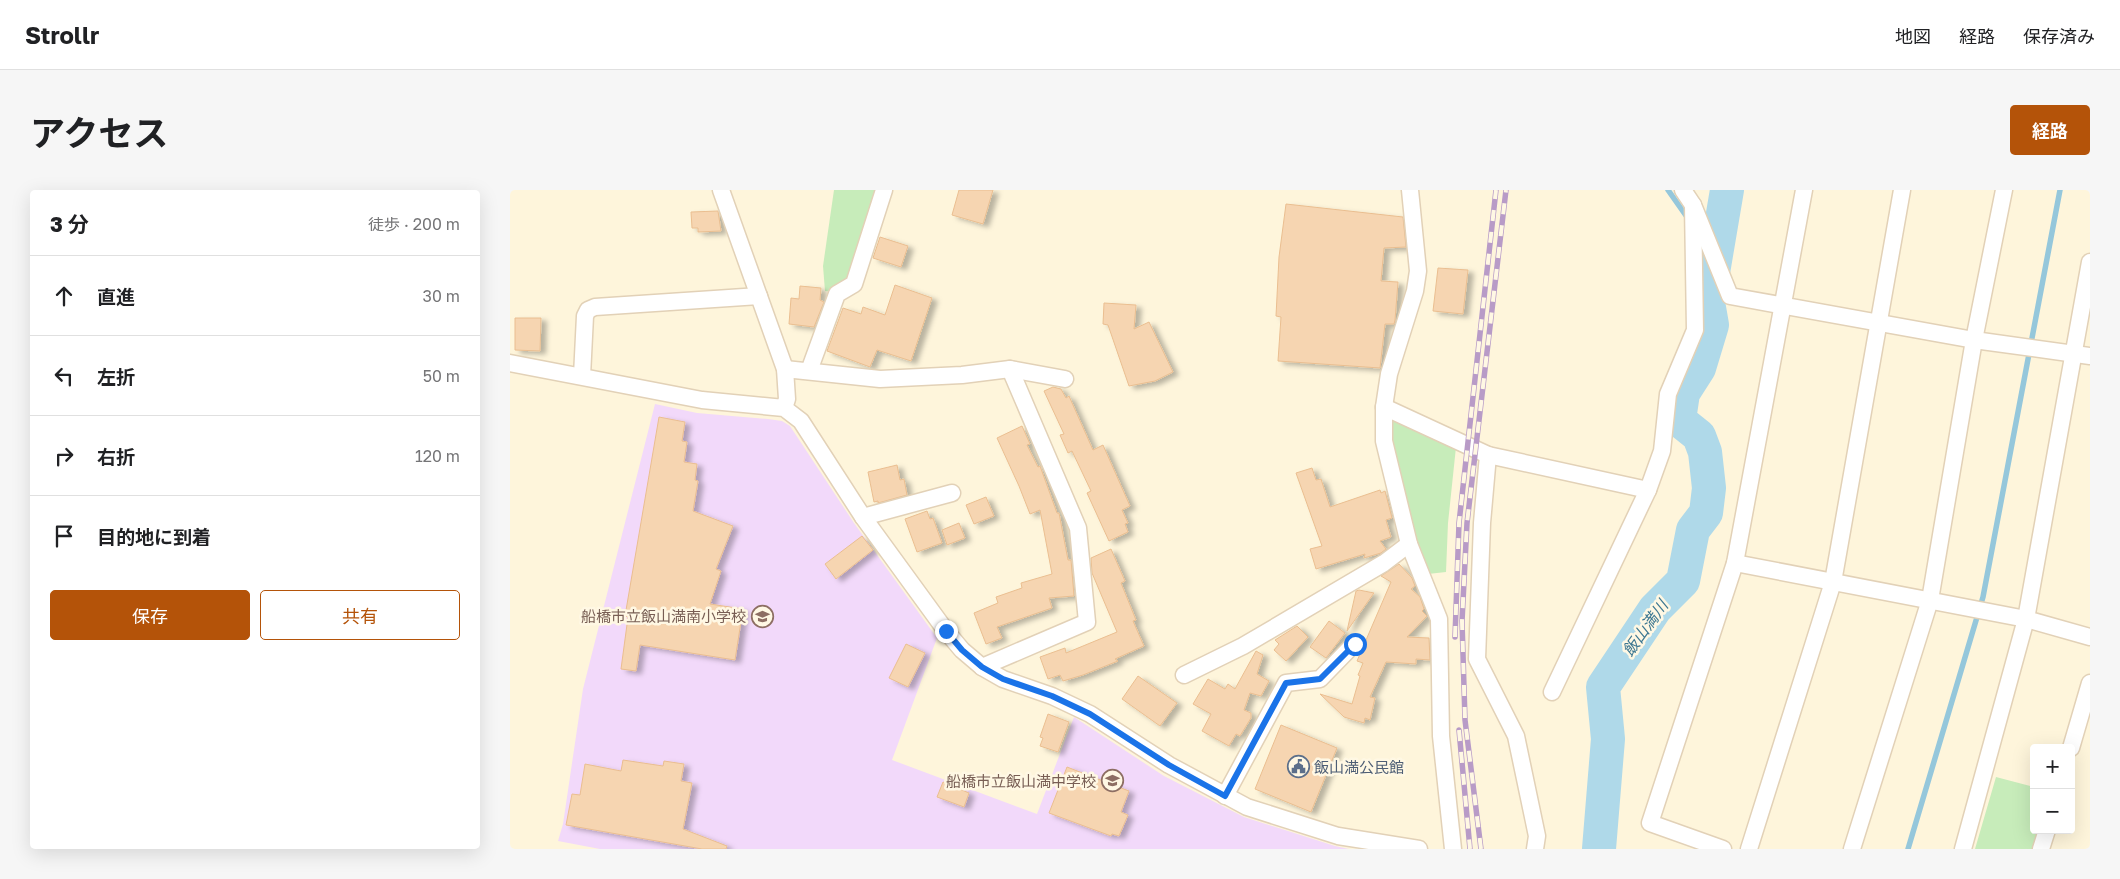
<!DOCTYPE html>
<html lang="ja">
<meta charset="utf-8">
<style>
body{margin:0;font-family:"Golos Text","Noto Sans JP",sans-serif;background:#f6f6f6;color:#202124}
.controls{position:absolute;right:15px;bottom:15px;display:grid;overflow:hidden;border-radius:5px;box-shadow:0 5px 20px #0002}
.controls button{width:45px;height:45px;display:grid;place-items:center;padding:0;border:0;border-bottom:1px solid #e0e0e0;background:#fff;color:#202124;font:25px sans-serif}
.stop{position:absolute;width:15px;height:15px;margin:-11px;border:4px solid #1a73e8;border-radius:50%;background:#fff}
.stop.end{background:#1a73e8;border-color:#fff;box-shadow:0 1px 5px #0008}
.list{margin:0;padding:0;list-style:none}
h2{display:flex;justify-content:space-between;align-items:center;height:65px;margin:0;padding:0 20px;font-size:21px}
h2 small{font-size:16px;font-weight:400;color:#757577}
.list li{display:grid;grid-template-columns:32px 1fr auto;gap:15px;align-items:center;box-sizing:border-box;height:80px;padding:0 20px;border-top:1px solid #e0e0e0}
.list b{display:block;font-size:19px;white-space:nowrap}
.list em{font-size:16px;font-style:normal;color:#757577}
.actions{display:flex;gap:10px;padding:15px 20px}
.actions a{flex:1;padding:11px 0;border:1px solid #b45309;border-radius:5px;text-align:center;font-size:18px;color:#b45309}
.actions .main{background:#b45309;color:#fff}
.icon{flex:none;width:28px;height:28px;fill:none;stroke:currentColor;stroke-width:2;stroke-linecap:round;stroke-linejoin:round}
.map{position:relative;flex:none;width:1580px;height:659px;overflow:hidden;border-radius:5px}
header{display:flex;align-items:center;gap:30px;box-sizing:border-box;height:70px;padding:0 25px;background:#fff;border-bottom:1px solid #e0e0e0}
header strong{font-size:24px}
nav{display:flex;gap:28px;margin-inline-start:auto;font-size:18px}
.intro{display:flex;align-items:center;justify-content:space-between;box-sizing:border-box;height:120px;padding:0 30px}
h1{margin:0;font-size:35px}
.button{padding:12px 22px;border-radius:5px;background:#b45309;color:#fff;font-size:18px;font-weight:700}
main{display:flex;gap:30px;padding:0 30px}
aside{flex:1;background:#fff;border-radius:5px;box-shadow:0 5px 20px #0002}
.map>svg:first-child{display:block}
.education{fill:#f2d9fa}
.green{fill:#c7ecba}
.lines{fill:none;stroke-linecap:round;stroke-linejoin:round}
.stream{stroke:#95c7db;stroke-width:5.5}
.river{stroke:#afd9e9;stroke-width:34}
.building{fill:#f6d5b1;stroke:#eabe90;filter:url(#shadow)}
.minor-casing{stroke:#e2d1b7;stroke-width:19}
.minor{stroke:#fff;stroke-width:16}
.rail-casing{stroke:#b89bc7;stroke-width:5.5}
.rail{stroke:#fff8e4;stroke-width:4;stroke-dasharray:11;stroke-linecap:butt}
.route{stroke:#1a73e8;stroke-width:6}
.labels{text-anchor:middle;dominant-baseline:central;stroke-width:5;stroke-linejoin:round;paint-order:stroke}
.education-label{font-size:15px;fill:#785e54;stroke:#fff8e4;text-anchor:end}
.service-label{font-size:15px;fill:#4e5e75;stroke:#fff8e4;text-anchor:start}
.water-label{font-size:16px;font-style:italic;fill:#3e7892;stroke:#fff8e4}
</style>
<header>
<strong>Strollr</strong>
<nav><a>地図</a><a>経路</a><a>保存済み</a></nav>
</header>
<div class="intro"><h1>アクセス</h1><a class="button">経路</a></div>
<main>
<aside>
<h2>3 分<small>徒歩 · 200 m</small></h2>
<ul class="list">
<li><svg class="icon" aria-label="ahead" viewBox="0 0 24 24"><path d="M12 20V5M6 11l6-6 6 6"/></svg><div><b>直進</b></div><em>30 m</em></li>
<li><svg class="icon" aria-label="left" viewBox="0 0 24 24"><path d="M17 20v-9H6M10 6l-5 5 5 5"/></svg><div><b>左折</b></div><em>50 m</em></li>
<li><svg class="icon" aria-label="right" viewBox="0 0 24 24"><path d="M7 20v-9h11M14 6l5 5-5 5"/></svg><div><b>右折</b></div><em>120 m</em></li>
<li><svg class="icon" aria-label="arrive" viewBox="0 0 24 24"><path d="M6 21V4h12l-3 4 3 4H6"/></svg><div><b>目的地に到着</b></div></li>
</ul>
<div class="actions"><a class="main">保存</a><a>共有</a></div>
</aside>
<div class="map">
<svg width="1580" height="659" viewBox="0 0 1580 659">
<defs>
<filter id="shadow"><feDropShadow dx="5.5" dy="3" stdDeviation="2.5" flood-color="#0004"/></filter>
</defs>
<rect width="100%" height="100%" fill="#fef5db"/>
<polygon class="education" points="145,214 187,223 258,229 272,231 280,236 344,333 427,448 382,570 527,624 564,527 654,586 734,627 825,656 839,659 90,659 48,651 53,634 73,499"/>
<g class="green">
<polygon points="324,0 367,0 338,89 325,102 315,101 313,76"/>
<polygon points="886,228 946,257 938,333 936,382 918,384 904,350 879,250 879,232"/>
<polygon points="1486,587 1524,597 1524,640 1528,640 1522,659 1465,659"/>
</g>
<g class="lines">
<g class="stream">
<polyline points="1158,0 1177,27"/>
<polyline points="1190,56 1202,85"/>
<polyline points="1398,659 1473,407 1550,0"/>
</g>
<polyline class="river" points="1089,659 1098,549 1093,497 1145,419 1173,391 1183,340 1196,323 1199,298 1195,262 1189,246 1169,230 1173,203 1189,178 1202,135 1198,112 1217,0"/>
</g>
<g class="building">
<polygon points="449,0 483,0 473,34 442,25"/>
<polygon points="776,14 893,27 896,57 874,58 871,91 888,92 885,130 884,134 875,134 870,178 768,171 771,127 766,126 769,67"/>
<polygon points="208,21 211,41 188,42 188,38 182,38 181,22"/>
<polygon points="370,47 398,56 391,77 363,68"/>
<polygon points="928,78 958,80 953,124 923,121"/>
<polygon points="385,95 422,108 401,171 367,160 360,177 317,161 333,118 351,124 353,117 375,125"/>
<polygon points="290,96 311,98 310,110 314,112 304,137 279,134 281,108 289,109"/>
<polygon points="594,113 626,115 624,139 639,132 663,182 645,191 619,196 598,135 593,134"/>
<polygon points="5,128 31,128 30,161 5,160"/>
<polygon points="543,197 551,199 556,208 559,206 583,260 593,255 620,316 612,320 618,333 615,334 618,342 599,351 577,303 581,301 562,261 558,263 550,245 554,244 534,201"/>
<polygon points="149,227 175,232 172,251 177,252 174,272 187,274 185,290 188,291 183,321 223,336 206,379 211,381 200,414 233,419 225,470 130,455 126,481 111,479 118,427 115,426"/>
<polygon points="512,236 520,254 517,255 528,277 530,276 547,323 549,323 558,370 561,370 564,406 539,408 542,418 487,437 492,448 476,454 464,423 488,413 486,407 512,398 511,393 542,384 530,320 520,324 509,296 487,248"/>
<polygon points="387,275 390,290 394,289 397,305 368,313 368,311 364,312 358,282"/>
<polygon points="802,278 806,290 811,289 820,317 870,300 871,303 875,301 882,328 876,330 881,347 870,351 876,359 871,363 854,368 855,364 806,379 800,359 812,356 786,283"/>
<polygon points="476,307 484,326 464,334 456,315"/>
<polygon points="417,321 420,329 423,328 432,353 407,362 395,329"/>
<polygon points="449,333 455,348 437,355 432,340"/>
<polygon points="352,346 363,360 326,389 315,374"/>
<polygon points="601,359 615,391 611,393 626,430 623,431 634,456 605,469 608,471 573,485 553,491 550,485 538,489 530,467 555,458 556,463 607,442 582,383 581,368"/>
<polygon points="889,374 902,388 905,396 901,399 910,407 914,419 912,421 917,426 897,447 919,448 920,470 906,469 906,474 876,472 860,507 865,508 860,530 855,528 854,533 834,527 810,504 842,514 850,486 848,485 853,473 847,471 881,392 871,386"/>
<polygon points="849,400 864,403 837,441 846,401"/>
<polygon points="819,431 835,443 816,468 800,457"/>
<polygon points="787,436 798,447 776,471 764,460 769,454 765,450"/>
<polygon points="396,454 415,463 398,497 379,488"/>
<polygon points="746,461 753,465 747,484 759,491 751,506 740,503 734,520 741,523 741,528 730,546 726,544 719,556 692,541 701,524 683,514 698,489 715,499 718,494 725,499"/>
<polygon points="628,486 667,513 650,536 612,509"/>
<polygon points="538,524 559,532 548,562 530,556 533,548 530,547"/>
<polygon points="771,535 827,558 801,622 745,599"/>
<polygon points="113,570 153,576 154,571 174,574 171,591 182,593 173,639 217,656 216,659 192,659 56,635 62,604 70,605 75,574 111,581"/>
<polygon points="557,577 619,601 611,622 618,625 609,646 602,644 601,646 539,623"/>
<polygon points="433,592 459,603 454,617 427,607"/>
</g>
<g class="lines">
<defs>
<g id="minor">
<polyline points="211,0 275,179 277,209 274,218"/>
<polyline points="900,0 908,81 905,101 879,184 874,217 874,251 899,354 929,429 931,546 943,659"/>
<polyline points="1173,0 1183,15 1220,106 1464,150 1580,166"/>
<polyline points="0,173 192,210 274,218 291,231 353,327 436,441 452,460 472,477 493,489 542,506 580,524 659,575 737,617 828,646 909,659"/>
<polyline points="275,179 370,189 452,185 500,179 555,189"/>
<polyline points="299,181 327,104 344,94 374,0"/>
<polyline points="72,186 75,126 78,120 85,117 249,106"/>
<polyline points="874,217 978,265 1138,300"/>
<polyline points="978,265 972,333 967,469 1006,546 1027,646 1025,659"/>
<polyline points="353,327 442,303"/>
<polyline points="1225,373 1516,429 1580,447"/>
<polyline points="472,477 577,432 568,338 500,179"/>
<polyline points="674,485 733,456 874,373 899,354"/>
<polyline points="1042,502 1138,300 1152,261 1158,204 1185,140 1183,15"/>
<polyline points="1561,558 1580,493"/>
<polyline points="715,606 776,493 810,489 845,453"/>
<polyline points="1213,659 1140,633 1225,373 1294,0"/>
<polyline points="1239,659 1323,392 1392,0"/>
<polyline points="1342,659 1420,410 1464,150 1494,0"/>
<polyline points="1453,659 1516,429 1580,72"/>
<polyline points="1531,659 1537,640"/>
</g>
</defs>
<use href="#minor" class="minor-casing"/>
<use href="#minor" class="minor"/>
<defs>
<g id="rail">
<polyline points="945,447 949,333 986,0"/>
<polyline points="949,540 960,659"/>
<polyline points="971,659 955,530 952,431 957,333 996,0"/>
</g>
</defs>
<use href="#rail" class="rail-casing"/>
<use href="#rail" class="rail"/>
</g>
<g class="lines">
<polyline class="route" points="436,441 452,460 472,477 493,489 542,506 580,524 659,575 715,606 776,493 810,489 845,454"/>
</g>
<defs>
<symbol id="school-ring" viewBox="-11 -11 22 22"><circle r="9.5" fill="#fff8e4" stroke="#8d6e63" stroke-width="1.5"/><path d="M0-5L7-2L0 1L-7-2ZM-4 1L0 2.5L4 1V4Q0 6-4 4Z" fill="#8d6e63"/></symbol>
<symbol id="civic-ring" viewBox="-11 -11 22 22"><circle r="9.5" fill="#fff8e4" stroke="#5c6f8a" stroke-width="1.5"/><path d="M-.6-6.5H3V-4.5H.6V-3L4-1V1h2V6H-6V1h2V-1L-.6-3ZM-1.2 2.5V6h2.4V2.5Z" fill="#5c6f8a"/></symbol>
</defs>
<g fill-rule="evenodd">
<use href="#school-ring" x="240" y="414" width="25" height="25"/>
<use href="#civic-ring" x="776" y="564" width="25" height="25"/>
<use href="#school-ring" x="590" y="578" width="25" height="25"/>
</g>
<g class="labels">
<g class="education-label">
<text x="236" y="426">船橋市立飯山満南小学校</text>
<text x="586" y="591">船橋市立飯山満中学校</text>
</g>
<g class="service-label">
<text x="804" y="577">飯山満公民館</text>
</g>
<g class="water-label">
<text transform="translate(1135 438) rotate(-54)">飯山満川</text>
</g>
</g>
</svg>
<div class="controls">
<button>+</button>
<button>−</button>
</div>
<div class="stop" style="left:845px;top:454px"></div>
<div class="stop end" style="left:436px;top:441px"></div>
</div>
</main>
